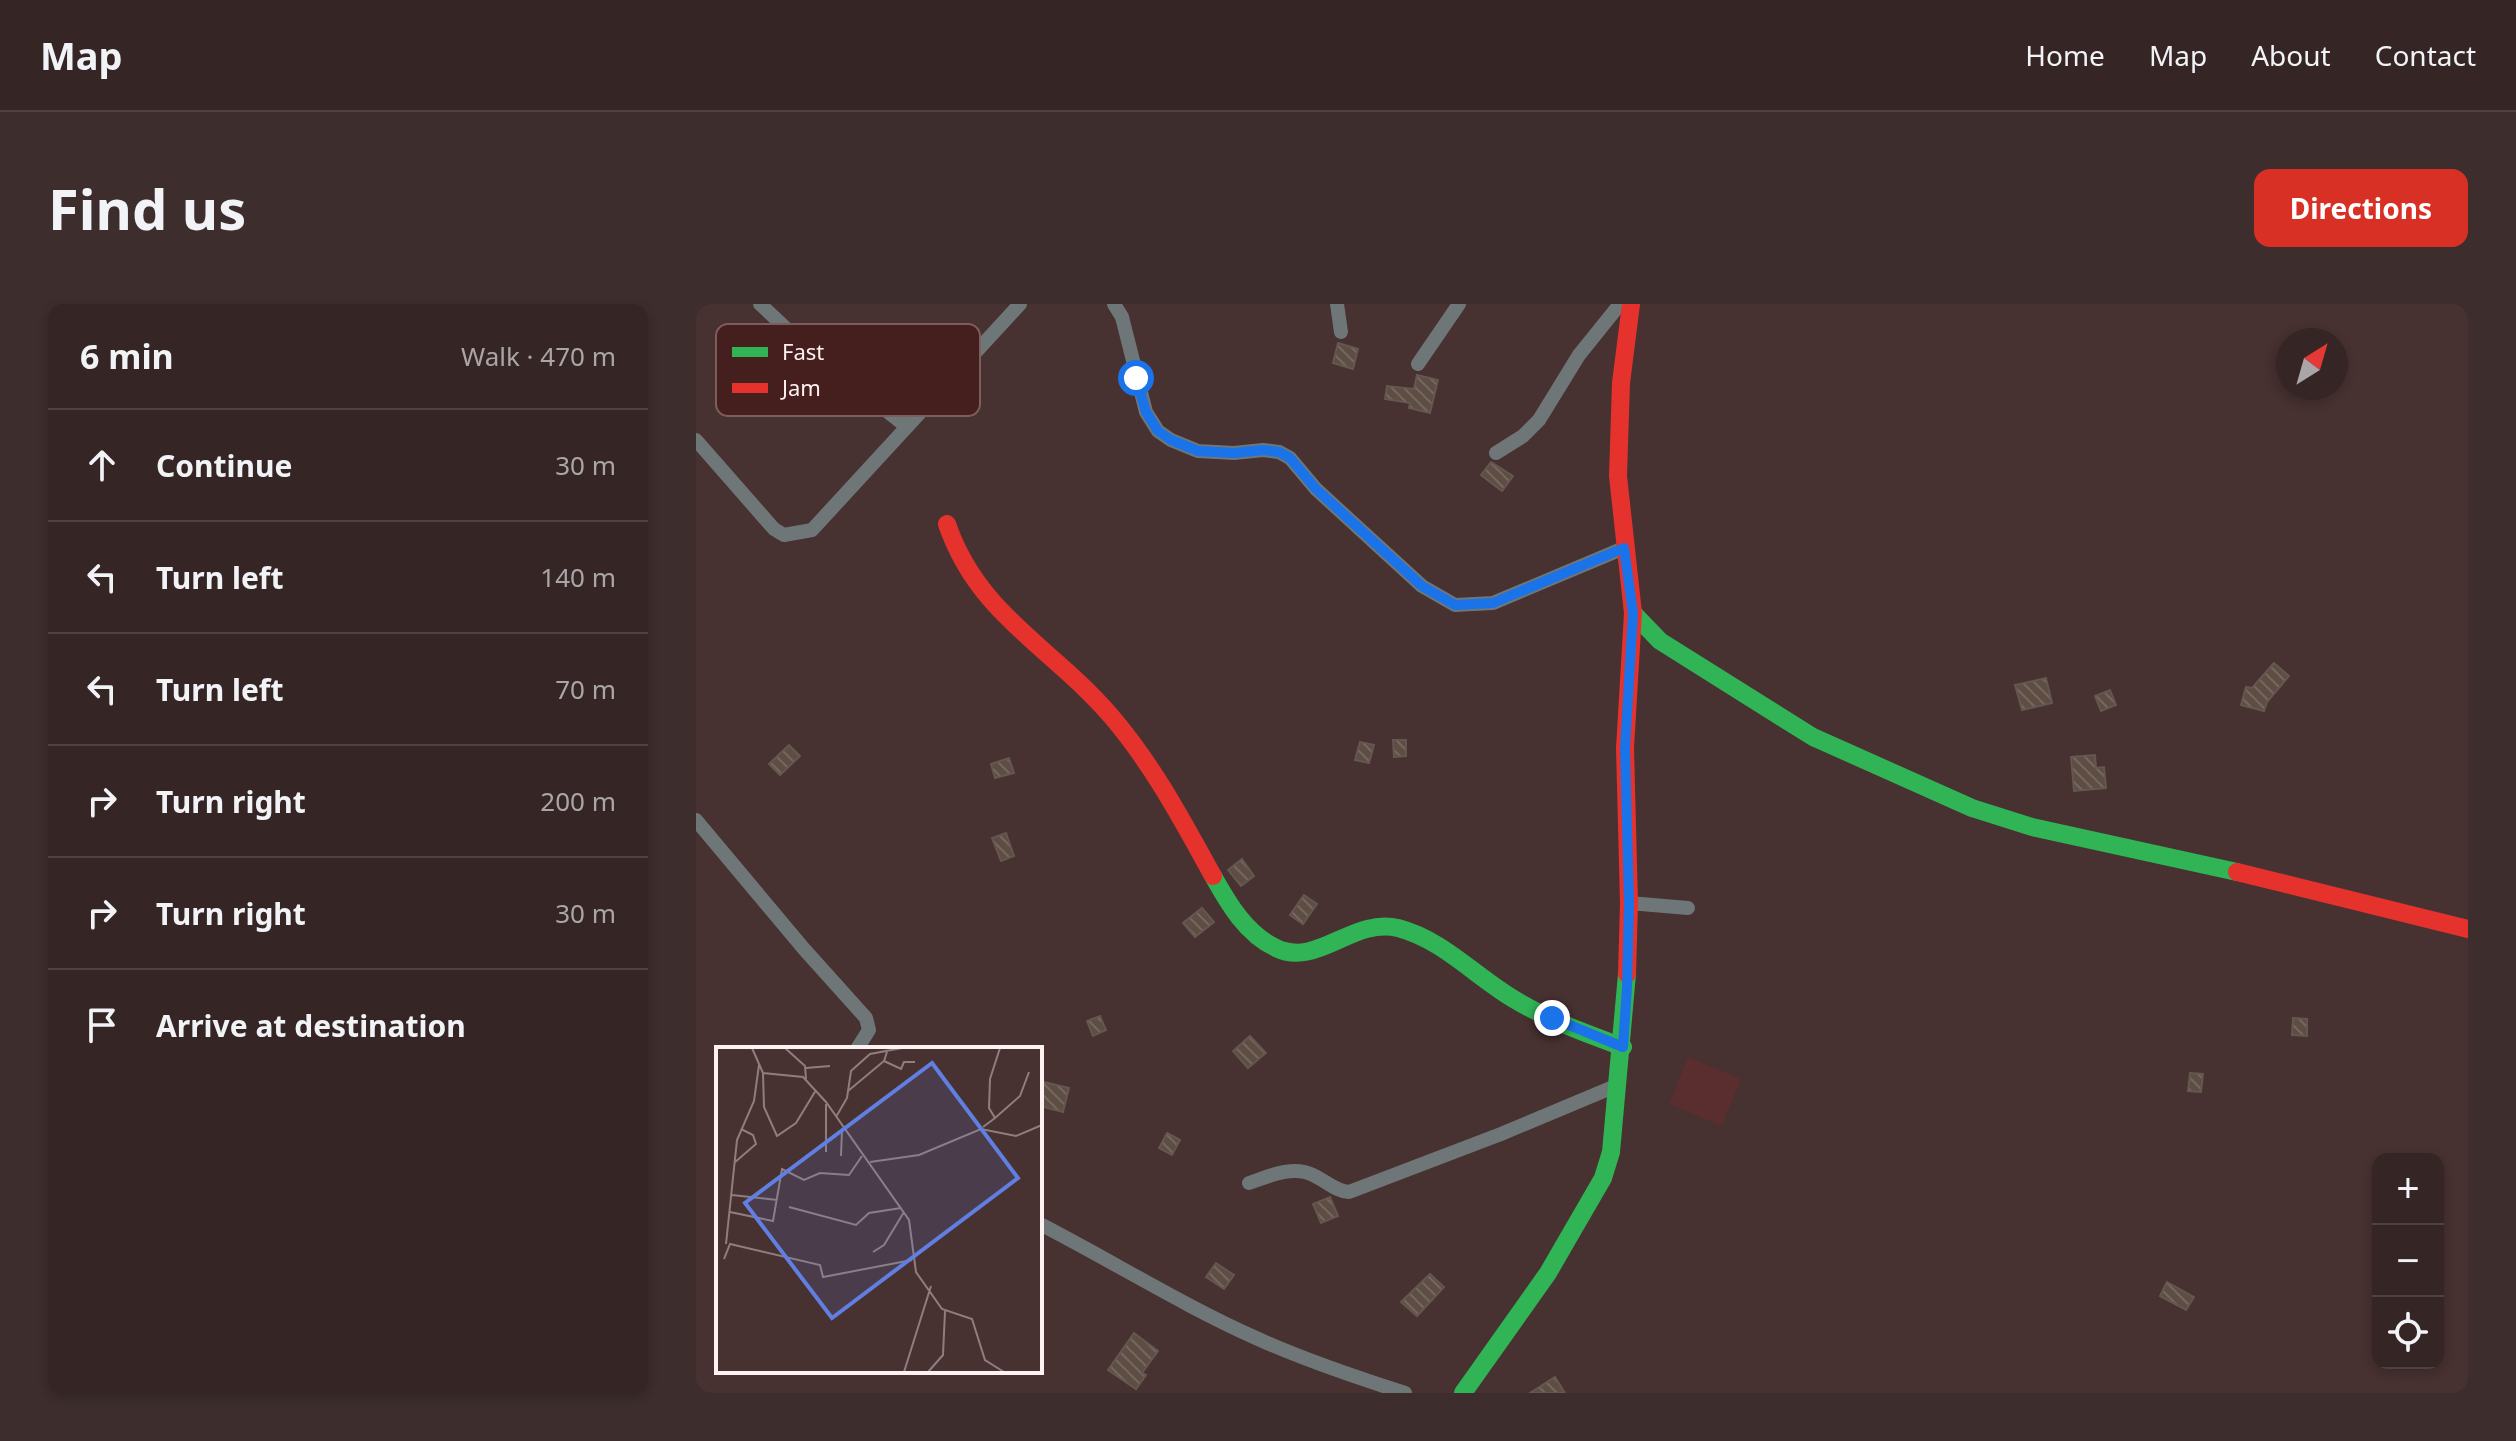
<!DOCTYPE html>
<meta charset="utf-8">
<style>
body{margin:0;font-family:"Noto Sans",sans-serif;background:#3d2d2d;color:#f1f3f6}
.controls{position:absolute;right:24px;bottom:24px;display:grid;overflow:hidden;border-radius:16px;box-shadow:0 4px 12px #0003}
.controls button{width:72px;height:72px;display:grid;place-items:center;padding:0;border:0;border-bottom:2px solid #4f4242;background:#352525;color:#f1f3f6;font:40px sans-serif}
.compass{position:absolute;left:1580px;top:24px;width:72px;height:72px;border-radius:50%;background:#352525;box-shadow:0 4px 12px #0003;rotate:37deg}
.stop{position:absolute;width:24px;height:24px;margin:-18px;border:6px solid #1a73e8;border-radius:50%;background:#fff}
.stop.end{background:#1a73e8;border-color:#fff;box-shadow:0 2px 8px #0008}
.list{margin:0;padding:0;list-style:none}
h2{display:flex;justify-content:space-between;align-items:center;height:104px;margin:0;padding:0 32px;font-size:34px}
h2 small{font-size:26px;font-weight:400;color:#aaa5a7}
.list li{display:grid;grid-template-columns:52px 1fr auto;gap:24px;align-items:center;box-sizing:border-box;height:112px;padding:0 32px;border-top:2px solid #4f4242}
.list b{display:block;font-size:30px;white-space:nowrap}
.list em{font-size:26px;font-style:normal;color:#aaa5a7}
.icon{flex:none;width:44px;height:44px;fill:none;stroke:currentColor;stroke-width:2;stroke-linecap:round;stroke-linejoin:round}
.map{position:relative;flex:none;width:1772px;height:1089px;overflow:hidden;border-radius:16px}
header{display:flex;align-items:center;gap:48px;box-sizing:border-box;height:112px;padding:0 40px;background:#352525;border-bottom:2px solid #4f4242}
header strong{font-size:38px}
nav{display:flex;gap:44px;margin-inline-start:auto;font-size:28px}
.intro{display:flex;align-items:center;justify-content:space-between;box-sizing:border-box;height:192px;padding:0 48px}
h1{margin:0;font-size:56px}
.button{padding:20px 36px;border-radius:16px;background:#d93025;color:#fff;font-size:28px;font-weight:700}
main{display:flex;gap:48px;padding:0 48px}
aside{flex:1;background:#352525;border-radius:16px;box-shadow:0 4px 12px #0003}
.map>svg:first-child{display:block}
.built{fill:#5a2e2e}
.building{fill:url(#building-back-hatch);stroke:#645650;stroke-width:2}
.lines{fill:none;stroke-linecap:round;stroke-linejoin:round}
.street{stroke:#6f7677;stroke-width:14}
.fast{stroke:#30b455;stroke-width:18}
.jam{stroke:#e5322d;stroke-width:18}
.route{stroke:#1a73e8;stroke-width:10}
.inset-road{fill:none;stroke:#907e7e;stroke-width:2}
.view{fill:#607fe0;fill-opacity:0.15;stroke:#607fe0;stroke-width:4}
.inset-edge{fill:none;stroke:#fdf2f1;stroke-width:4}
.key{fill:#451e1e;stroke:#7c5e5d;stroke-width:2}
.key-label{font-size:22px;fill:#fdf2f1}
</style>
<header>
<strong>Map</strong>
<nav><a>Home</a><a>Map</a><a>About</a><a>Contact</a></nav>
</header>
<div class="intro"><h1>Find us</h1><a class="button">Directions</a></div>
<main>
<aside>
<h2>6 min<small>Walk · 470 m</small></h2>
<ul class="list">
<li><svg class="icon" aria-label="ahead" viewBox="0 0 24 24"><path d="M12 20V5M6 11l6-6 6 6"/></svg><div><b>Continue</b></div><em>30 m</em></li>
<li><svg class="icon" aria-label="left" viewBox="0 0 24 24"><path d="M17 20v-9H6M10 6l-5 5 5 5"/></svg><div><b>Turn left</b></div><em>140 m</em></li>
<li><svg class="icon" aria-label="left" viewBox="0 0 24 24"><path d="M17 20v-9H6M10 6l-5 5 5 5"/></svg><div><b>Turn left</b></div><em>70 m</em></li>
<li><svg class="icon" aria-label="right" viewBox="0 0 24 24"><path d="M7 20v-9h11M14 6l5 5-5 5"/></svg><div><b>Turn right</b></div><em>200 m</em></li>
<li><svg class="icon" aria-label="right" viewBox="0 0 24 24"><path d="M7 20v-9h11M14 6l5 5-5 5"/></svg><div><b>Turn right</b></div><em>30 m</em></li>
<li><svg class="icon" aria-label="arrive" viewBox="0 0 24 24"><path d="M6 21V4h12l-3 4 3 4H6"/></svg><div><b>Arrive at destination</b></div></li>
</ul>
</aside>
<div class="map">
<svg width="1772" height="1089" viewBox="0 0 1772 1089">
<defs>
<pattern id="building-back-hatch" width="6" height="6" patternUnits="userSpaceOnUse" patternTransform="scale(2)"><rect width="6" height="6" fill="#5d4d43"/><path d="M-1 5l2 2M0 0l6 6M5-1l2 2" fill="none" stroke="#75675f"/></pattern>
</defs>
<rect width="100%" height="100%" fill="#473131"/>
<polygon class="built" points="992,753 1045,775 1026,822 973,800"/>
<g class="building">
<polygon points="642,39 662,45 657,65 637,59"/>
<polygon points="721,71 742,76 734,109 713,104 714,99 689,95 691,82 718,85"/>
<polygon points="795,158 817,172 806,187 785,171"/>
<polygon points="1578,359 1593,372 1571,398 1568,407 1545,401 1550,383 1556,384"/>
<polygon points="1350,374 1356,399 1326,406 1319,381"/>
<polygon points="1414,386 1420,401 1405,407 1399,392"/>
<polygon points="697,436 710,436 710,452 698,453"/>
<polygon points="664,438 678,441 673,459 659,456"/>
<polygon points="93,441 104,452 84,471 73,460"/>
<polygon points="1399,451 1400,464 1408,463 1410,484 1378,487 1375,453"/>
<polygon points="313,454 318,469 299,474 295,460"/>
<polygon points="310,529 318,552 305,557 296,534"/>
<polygon points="546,555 558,572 545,582 532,566"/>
<polygon points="608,591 621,600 607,620 594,611"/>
<polygon points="506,604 518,618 499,633 487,619"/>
<polygon points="404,712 410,726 397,732 391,717"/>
<polygon points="1597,714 1611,715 1611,732 1596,731"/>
<polygon points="554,732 570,749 552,764 537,747"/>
<polygon points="1494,769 1507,770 1505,788 1492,787"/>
<polygon points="344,777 373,784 367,808 344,802"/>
<polygon points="471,829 484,836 476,851 463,844"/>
<polygon points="634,893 642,912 625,919 617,900"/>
<polygon points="520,959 538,971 528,985 510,973"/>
<polygon points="734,970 748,983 721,1012 705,998"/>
<polygon points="1471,978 1498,993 1490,1006 1464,992"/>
<polygon points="438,1029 462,1047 446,1069 450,1071 440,1085 412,1066"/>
<polygon points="859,1073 869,1089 834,1089"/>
</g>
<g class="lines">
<g class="street">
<polyline points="64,0 110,43 211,123"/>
<polyline points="418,0 426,13 450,108 462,127 475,136 502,147 538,149 567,146 583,148 594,154 620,185 726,282 759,301 797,299 928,244"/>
<polyline points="641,0 645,28"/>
<polyline points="722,60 763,0"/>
<polyline points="0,136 78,225 88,231 116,226 324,0"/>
<polyline points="800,149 827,132 843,116 883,51 924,0"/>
<polyline points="0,516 108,645 170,714 173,726 161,745"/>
<polyline points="933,599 992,604"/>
<path d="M 553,879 C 573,872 597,861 617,871 C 630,877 639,887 653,888 L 805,830 L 922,781"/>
<path d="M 344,920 C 416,957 486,1001 560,1034 C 608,1056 659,1073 709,1089"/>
</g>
<g class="fast">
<polyline points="937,309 964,337 1117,433 1276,504 1336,523 1541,568"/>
<path d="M 517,572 C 532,599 550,630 580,644 C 621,664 657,613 702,624 C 745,635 778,671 816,694 C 850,715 889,729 927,743"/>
<polyline points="767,1089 852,969 907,874 915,848 931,670"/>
</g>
<g class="jam">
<path d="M 251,220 C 282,311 356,343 415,412 C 457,461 486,516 517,572"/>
<polyline points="1541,568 1772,625"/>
<polyline points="931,670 933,599 929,444 937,309 922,172 925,79 935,0"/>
</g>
</g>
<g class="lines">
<polyline class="route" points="440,74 450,108 462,127 475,136 502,147 538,149 567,146 583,148 594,154 620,185 726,282 759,301 797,299 928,244 937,309 929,444 933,599 931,683 927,743 856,714"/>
</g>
<g transform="translate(20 743)">
<rect width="326" height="326" fill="#473131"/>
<path class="inset-road" d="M 36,1 L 47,26 L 87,30 L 110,55 L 193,173 L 200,225 L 226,262 L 256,272 L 269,313 L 288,325M 69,1 L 89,19 L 90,32M 168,14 L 185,22 L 188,15 L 199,15M 90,21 L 114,19M 47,26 L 48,60 L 61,89 L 80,76 L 100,43M 132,44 L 168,14 L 171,5M 110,57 L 110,105M 120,70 L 131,51 L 135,24 L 154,7 L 186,1M 279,71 L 304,49 L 313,25M 267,80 L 279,71 L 273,61 L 274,32 L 284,1M 125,109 L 126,83M 154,115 L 203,108 L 265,82 L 300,89 L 326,78M 18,116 L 40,97 L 37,88 L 25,82M 16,148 L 61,153M 73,160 L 140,178 L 153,166 L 185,161M 14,165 L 57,174 L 66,122 L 88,133 L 104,126 L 133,128 L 146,109M 10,197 L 21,93 L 38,54 L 43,18M 157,205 L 168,198 L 188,165M 8,212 L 14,197 L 104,218 L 107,230 L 196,213M 188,325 L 215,239M 212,325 L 227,308 L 229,264"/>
<path class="view" d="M 216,16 L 302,131 L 116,271 L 29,156 Z"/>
<rect width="326" height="326" class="inset-edge"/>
</g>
<rect x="20" y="20" width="264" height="92" rx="12" class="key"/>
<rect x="36" y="43" width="36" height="10" fill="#30b455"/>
<rect x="36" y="79" width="36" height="10" fill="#e5322d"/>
<g class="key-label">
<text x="86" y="56">Fast</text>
<text x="86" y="92">Jam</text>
</g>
</svg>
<div class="controls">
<button>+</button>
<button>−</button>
<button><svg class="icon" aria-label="locate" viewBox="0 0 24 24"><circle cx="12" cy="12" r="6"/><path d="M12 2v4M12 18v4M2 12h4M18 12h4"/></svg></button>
</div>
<svg class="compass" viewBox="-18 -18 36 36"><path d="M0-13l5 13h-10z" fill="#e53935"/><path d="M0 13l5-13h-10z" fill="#aaa5a7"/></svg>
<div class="stop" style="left:440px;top:74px"></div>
<div class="stop end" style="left:856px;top:714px"></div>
</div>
</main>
